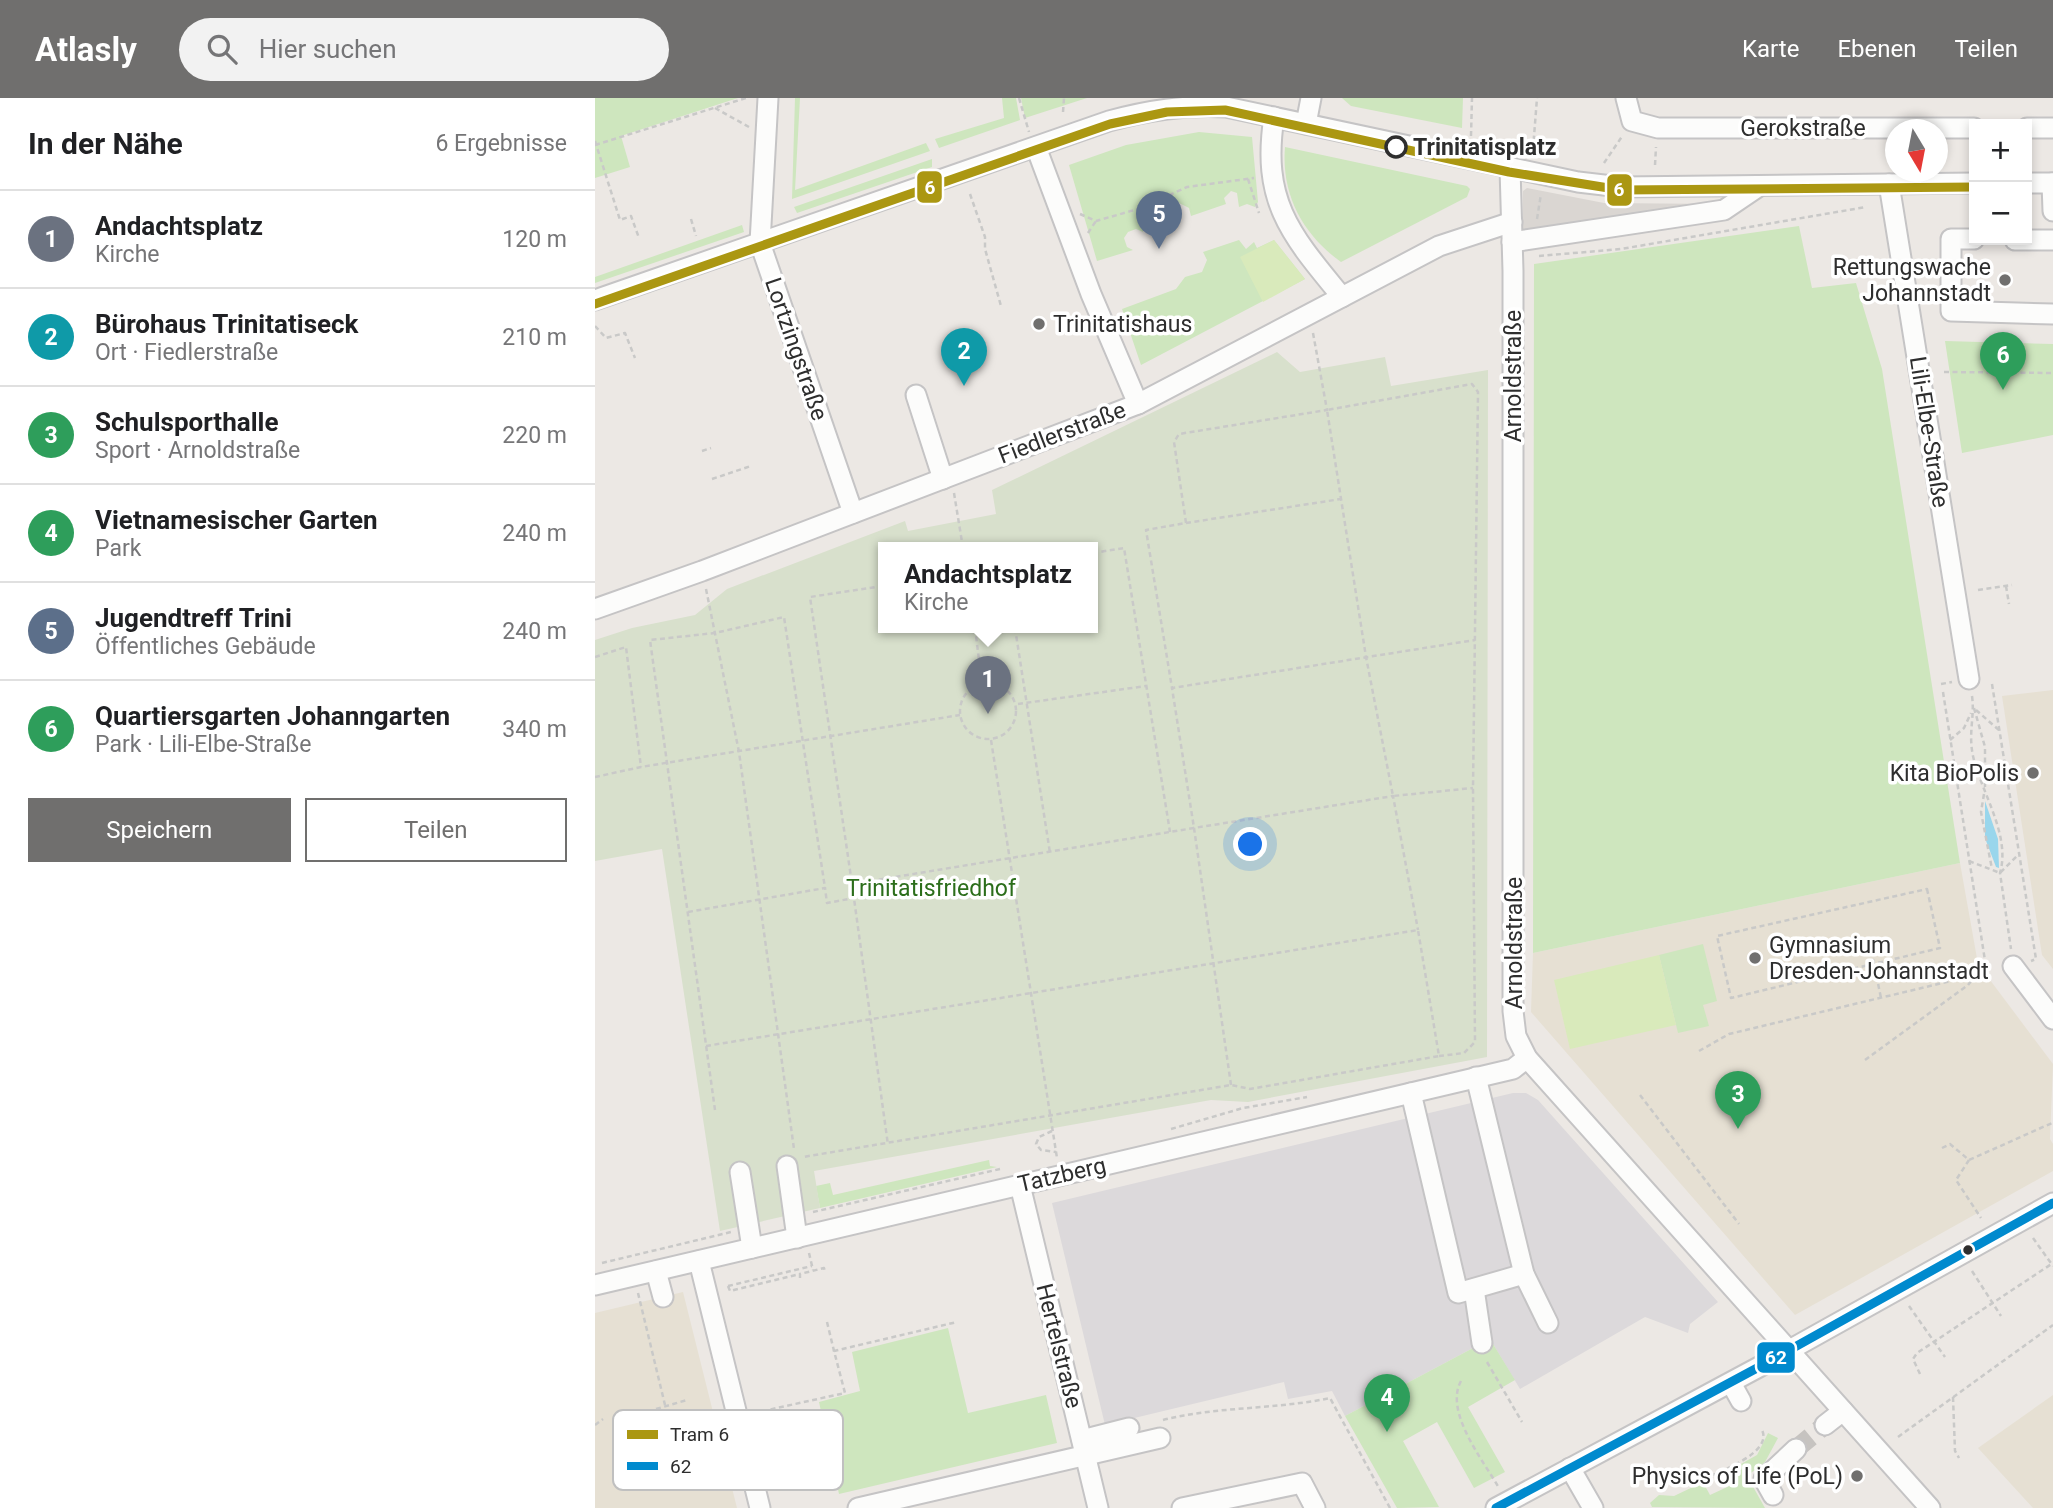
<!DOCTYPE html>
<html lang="de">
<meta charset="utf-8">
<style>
body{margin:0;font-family:Roboto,sans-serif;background:#f2f2f2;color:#202124}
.controls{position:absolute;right:21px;top:21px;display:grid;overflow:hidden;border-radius:0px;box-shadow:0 4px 10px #0003}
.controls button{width:63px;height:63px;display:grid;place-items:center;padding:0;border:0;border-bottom:2px solid #e0e0e0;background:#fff;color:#202124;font:35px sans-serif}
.compass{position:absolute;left:1290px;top:21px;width:63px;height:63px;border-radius:50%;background:#fff;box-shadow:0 4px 10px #0003;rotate:170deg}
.you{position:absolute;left:656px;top:747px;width:24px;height:24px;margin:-18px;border:5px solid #fff;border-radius:50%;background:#1a73e8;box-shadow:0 0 0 10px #1a73e833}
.badge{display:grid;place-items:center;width:46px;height:46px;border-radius:50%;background:#706f6e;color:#fff;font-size:23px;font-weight:700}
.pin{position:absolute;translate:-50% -58px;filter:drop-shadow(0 2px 4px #0008)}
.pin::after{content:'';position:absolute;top:37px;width:24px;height:21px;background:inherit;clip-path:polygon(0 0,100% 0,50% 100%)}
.popup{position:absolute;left:283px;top:444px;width:220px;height:91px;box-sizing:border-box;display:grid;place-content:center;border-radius:0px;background:#fff;filter:drop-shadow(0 2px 5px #0005);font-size:23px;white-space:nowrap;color:#757577}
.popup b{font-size:26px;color:#202124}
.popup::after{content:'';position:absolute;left:50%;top:100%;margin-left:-14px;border:14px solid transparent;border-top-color:#fff}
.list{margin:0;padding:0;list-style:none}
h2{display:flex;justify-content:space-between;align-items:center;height:91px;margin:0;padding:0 28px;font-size:30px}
h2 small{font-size:23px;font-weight:400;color:#757577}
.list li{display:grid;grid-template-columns:46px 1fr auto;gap:21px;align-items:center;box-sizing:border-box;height:98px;padding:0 28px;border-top:2px solid #e0e0e0}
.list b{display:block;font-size:26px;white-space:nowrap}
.list p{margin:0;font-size:23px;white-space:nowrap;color:#757577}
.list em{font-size:23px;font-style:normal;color:#757577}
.actions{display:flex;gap:14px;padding:21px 28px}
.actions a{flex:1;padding:16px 0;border:2px solid #706f6e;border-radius:0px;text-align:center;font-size:24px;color:#706f6e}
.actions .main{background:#706f6e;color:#fff}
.icon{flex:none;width:38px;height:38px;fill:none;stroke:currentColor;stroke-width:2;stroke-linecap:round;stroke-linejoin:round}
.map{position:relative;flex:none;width:1458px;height:1410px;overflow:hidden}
header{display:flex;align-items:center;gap:42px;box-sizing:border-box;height:98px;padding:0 35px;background:#706f6e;color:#fff}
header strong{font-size:33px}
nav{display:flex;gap:38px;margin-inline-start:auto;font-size:24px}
.search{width:490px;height:63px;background:#f2f2f2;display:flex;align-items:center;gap:18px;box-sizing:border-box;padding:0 24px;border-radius:38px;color:#757577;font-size:26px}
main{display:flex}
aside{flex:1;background:#fff}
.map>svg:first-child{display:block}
.industrial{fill:#dcd9db}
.education{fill:#e6e0d3}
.green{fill:#cee6be}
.cemetery{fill:#d8e0cc;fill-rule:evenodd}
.pitch{fill:#d9eabb}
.plaza{fill:#dad6d2}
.water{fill:#99d6ec}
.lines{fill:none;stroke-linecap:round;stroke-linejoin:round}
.minor-tunnel{stroke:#c6c3c0;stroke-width:19;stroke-dasharray:19 10;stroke-linecap:butt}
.minor-casing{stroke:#c5c4c5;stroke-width:23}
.path{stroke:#c9c9c8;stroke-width:2.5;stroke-dasharray:5 3.5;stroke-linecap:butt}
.minor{stroke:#fcfcfb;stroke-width:19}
.bus-1-casing{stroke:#fff;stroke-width:14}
.bus-1{stroke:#008ace;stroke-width:9}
.tram-1-casing{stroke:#fff;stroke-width:14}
.tram-1{stroke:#ab9712;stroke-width:9}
.stop-dot{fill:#fff;stroke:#2e2e2e;stroke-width:3.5}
.poi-dot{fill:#706f6e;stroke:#fff;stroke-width:2.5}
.bus-dot{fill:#2e2e2e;stroke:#fff;stroke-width:2.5}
.labels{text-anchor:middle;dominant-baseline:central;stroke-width:7;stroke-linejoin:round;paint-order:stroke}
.street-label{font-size:23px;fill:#2e2e2e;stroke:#fff}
.stop-label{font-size:23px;font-weight:bold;fill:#2e2e2e;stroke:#fff;text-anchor:start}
.poi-label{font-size:23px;fill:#2e2e2e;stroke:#fff;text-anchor:end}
.park-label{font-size:23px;fill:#2c6e1b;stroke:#fff}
.key{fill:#fff;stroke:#c0c0c0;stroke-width:2}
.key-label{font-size:19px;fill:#2e2e2e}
.line-badge{stroke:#fff;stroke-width:2.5}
.badge-label{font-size:19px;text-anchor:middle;font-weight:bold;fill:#fff}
</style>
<header>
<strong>Atlasly</strong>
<div class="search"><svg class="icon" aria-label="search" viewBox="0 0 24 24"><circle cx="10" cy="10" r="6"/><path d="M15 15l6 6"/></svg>Hier suchen</div>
<nav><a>Karte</a><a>Ebenen</a><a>Teilen</a></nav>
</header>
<main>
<aside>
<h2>In der Nähe<small>6 Ergebnisse</small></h2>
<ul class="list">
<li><span class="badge" style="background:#6b7280">1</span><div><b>Andachtsplatz</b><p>Kirche</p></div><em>120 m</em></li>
<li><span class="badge" style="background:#0f9aa8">2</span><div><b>Bürohaus Trinitatiseck</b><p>Ort · Fiedlerstraße</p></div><em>210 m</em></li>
<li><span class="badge" style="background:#2e9e5b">3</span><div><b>Schulsporthalle</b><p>Sport · Arnoldstraße</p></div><em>220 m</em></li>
<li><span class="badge" style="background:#2e9e5b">4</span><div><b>Vietnamesischer Garten</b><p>Park</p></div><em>240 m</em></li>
<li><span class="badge" style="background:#5c6f8a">5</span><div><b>Jugendtreff Trini</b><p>Öffentliches Gebäude</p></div><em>240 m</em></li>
<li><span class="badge" style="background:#2e9e5b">6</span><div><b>Quartiersgarten Johanngarten</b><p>Park · Lili-Elbe-Straße</p></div><em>340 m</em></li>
</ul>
<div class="actions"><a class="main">Speichern</a><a>Teilen</a></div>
</aside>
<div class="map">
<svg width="1458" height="1410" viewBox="0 0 1458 1410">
<rect width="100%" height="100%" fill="#ece8e4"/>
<polygon class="industrial" points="918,995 931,995 943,1002 1123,1204 1095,1226 1093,1235 1050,1219 925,1291 895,1241 750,1318 737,1293 693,1301 689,1284 510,1327 457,1105"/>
<g class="education">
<polygon points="1458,592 1458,871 1447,857 1407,598"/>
<polygon points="1365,765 1383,866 1458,966 1455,1041 1458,1046 1458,1073 1200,1217 936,914 938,855"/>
<polygon points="88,1194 142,1410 0,1410 0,1215"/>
<polygon points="1458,1297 1458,1410 1438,1410 1383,1350"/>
</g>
<g class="green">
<polygon points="0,0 143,0 26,38 35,69 0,80"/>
<polygon points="200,0 205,0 200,92 331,45 335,53 197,101"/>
<polygon points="407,0 421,0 425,22 344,50 340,41 409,20"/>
<polygon points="426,0 492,0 430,20"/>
<polygon points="747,0 868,0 867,30 756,8"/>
<polygon points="604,34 657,39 663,104 660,109 652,106 644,109 642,95 636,93 629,100 631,106 596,118 594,110 582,104 563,110 558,123 561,126 549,128 548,134 541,131 533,134 529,140 532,149 538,152 502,163 474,67 531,47"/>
<path d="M 690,49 L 872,88 L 875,91 L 872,99 L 746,164 C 708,137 686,97 690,49 Z"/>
<polygon points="337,61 337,69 202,115 199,109"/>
<polygon points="147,127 149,134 0,185 0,179"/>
<polygon points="1204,128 1217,190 1261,185 1287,271 1365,765 938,855 939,166"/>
<polygon points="644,142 651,151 659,144 662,150 679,142 710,181 546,267 527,211 581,191 590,179 607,174 612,162 608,154"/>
<polygon points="1350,243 1458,246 1458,337 1367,355"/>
<polygon points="1108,846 1122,903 1108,907 1114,928 1083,935 1064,857"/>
<polygon points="394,1062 395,1068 402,1069 225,1110 221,1088 235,1085 238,1097"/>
<polygon points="353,1230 373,1315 451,1297 462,1345 244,1396 224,1304 265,1293 257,1254"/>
<polygon points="895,1241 920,1282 873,1309 910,1374 879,1390 842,1324 808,1343 844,1409 802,1410 750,1318"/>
<polygon points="1173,1335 1183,1340 1170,1364 1152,1378 1170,1410 1057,1409 1055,1405 1064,1397 1079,1398 1100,1388 1097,1380 1104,1377 1115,1397 1143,1384 1137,1371 1162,1357"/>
</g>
<path class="cemetery" d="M 682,254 L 705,274 L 790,259 L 796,288 L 893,272 L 892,959 L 653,1004 L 616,1002 L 219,1073 L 225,1110 L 125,1133 L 67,751 L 0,763 L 0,542 L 37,530 L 100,517 L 132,491 L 310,423 L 313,433 L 401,416 L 397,392 ZM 288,450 L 498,450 L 498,530 L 288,530 Z"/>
<g class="pitch">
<polygon points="679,142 710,181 668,204 645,159"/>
<polygon points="1064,857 1081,927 975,951 959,882"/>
</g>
<polygon class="plaza" points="932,90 1009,105 1124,106 928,133 928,93"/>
<polygon class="water" points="1390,703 1403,741 1404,770 1401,769 1390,740"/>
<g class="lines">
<polyline class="minor-tunnel" points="1201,1351 1230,1327"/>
<defs>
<g id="minor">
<polyline points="173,0 165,145 258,415"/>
<polyline points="1031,0 1037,23 1063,30 1379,30"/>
<path d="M 679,19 C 666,104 696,137 747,199"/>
<polyline points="711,26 716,0"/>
<polyline points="1432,30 1458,30"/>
<polyline points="441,49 496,196 543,306"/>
<polyline points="915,70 918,173 918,913 921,938 932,960 1335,1410"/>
<polyline points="1432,85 1458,85"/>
<polyline points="1457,85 1458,113"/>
<polyline points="1294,86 1374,581"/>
<polyline points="1379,141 1356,141 1356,213 1458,216"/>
<polyline points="1420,142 1458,142"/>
<polyline points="917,144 1129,112 1163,89"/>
<path d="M 0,202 L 514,23 C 554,12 589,7 631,9 L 983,84 L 1026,89 L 1379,85"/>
<polyline points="321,297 348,381"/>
<polyline points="0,511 107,473 543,306 844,148 917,124"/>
<polyline points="1418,868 1458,921"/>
<polyline points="881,979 929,1176 953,1225"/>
<polyline points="816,995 863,1195 929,1176"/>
<polyline points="192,1068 202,1140"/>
<polyline points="145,1074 157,1150"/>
<polyline points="425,1087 503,1410"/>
<polyline points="104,1163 165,1410"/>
<polyline points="61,1173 68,1199"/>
<polyline points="0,1187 918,971 932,960"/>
<polyline points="879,1191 887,1245"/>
<polyline points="1136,1285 1146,1303"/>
<polyline points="1230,1327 1248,1313"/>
<polyline points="487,1342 534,1330"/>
<polyline points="975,1370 998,1410"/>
<polyline points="1178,1397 1169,1381 1201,1351"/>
<polyline points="263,1410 565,1340"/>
<polyline points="587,1410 707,1385 720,1410"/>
<polyline points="901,1410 1164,1269 1458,1105"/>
</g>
</defs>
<use href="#minor" class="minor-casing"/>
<g class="path">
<polyline points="424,0 434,34"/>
<polyline points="120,10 154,29"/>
<polyline points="468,14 469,0"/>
<polyline points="876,38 877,0"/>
<polyline points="0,43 25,122 36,118 44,140"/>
<polyline points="0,47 151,0"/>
<polyline points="938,51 942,0"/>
<polyline points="1009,65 1028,37"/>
<polyline points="1060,67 1061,49"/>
<polyline points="653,81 664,115"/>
<polyline points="375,96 390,139 390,151 406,208"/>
<polyline points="543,111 592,89 659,80"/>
<polyline points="485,116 501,123 543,111 555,126"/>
<polyline points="96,121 101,138"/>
<polyline points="942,121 946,96"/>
<polyline points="493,135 501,123"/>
<polyline points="944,158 1026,151 1271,109"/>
<polyline points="0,228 11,240 30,235 40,260"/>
<polyline points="718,235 732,312 584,336 579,344 591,425 551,432 577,590 880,542"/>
<polyline points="1349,274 1458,275"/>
<polyline points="107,353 116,350"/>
<polyline points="117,381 156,368"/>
<polyline points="359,395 368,450"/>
<polyline points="591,425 746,401"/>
<polyline points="498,455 529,450 575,734"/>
<polyline points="288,488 215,499 257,786 599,730 577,590"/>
<polyline points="1411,488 1414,506"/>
<polyline points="111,491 144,654 199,1051"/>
<polyline points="1383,492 1417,487"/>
<polyline points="380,530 387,586"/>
<polyline points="420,530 455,755"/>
<polyline points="0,559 31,549 46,669"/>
<circle cx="393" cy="613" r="28"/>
<polyline points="1346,586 1357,584"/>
<polyline points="1397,586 1441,861 1436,863"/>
<polyline points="1348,594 1391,869"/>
<path d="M 1377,598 C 1380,619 1373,634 1378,658 C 1386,694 1416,737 1405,775 L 1416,851"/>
<polyline points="423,606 551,588"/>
<polyline points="1379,610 1390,649 1390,689"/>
<polyline points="1381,612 1405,633"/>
<polyline points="396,642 462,1060"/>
<polyline points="1355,642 1369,630 1376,615"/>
<polyline points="0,679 46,669 365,617"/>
<polyline points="1389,696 1386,714 1397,771"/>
<polyline points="1374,763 1405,775 1424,756"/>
<polyline points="257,786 293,1047"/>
<polygon points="1332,791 1345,850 1136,900 1122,838"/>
<polyline points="93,814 230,790 232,805 259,800"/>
<polyline points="1278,861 1286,900"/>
<polyline points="111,948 823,832 844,958 655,991 636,987 208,1059"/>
<polyline points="1104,953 1134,936 1381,877"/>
<polyline points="844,958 869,955 880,944 878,690 883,294 877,286 732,312 771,559 798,698 878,690"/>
<polyline points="1270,962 1373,887 1381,877"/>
<polyline points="636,987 599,730 798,698 823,832"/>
<polyline points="1045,997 1144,1126"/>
<polyline points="120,1012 55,542 120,535 189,519 230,790"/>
<polyline points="576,1031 648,1010 712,999"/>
<polyline points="457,1033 444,1039 441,1046 446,1052 461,1054"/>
<polyline points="1347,1050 1355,1046 1374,1062 1457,1025"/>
<polyline points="1374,1062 1361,1082 1386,1120"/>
<polyline points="218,1114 405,1071"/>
<polyline points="1438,1140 1458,1168"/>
<polyline points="214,1155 218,1172"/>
<polyline points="7,1165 136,1134"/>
<polyline points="1377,1173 1406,1218"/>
<polyline points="205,1180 205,1176 229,1170 230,1174"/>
<polyline points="133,1188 217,1168"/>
<polyline points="133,1188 135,1193 205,1176"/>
<polyline points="43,1195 70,1307"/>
<polyline points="1314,1208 1350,1259"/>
<polyline points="232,1224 239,1253"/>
<polyline points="892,1264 927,1324"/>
<polyline points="1325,1276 1318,1261 1322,1255 1458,1165"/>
<path d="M 866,1283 C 849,1314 888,1362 904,1390"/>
<polyline points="1358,1299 1360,1353 1364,1360"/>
<polyline points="61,1311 92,1302"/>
<polyline points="159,1315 250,1295 239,1253 362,1224"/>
<path d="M 568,1322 C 622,1308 679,1312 735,1300 L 795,1410"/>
<polyline points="0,1327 8,1321"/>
<polyline points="1303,1339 1458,1227"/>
<path d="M 1109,1381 C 1125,1373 1178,1355 1167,1332"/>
</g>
<use href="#minor" class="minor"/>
<defs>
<polyline id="bus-1" points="901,1410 1164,1269 1458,1105"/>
</defs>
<use href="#bus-1" class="bus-1-casing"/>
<use href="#bus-1" class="bus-1"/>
<defs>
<polyline id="tram-1" points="0,206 515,26 572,14 630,12 914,74 1026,92 1379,89"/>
</defs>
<use href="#tram-1" class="tram-1-casing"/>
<use href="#tram-1" class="tram-1"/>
</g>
<circle class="stop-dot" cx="801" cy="49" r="10"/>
<g class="poi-dot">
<circle cx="1410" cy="182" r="7"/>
<circle cx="444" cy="226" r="7"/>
<circle cx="1438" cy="675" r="7"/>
<circle cx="1160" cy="860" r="7"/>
<circle cx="1262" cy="1378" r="7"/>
</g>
<circle class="bus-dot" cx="1373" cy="1152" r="6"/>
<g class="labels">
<g class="street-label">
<text x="1208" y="30">Gerokstraße</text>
<text transform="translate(201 251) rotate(71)">Lortzingstraße</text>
<text transform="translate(918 278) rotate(-90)">Arnoldstraße</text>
<text transform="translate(1334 334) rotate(81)">Lili-Elbe-Straße</text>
<text transform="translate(467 335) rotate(-21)">Fiedlerstraße</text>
<text transform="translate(919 845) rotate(-90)">Arnoldstraße</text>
<text transform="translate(467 1077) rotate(-13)">Tatzberg</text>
<text transform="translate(464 1248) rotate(76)">Hertelstraße</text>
</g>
<g class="stop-label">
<text x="818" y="49">Trinitatisplatz</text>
</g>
<g class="poi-label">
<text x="1396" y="169">Rettungswache<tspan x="1396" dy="26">Johannstadt</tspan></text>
<text x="458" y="226" text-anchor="start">Trinitatishaus</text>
<text x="1424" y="675">Kita BioPolis</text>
<text x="1174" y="847" text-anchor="start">Gymnasium<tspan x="1174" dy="26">Dresden-Johannstadt</tspan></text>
<text x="1248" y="1378">Physics of Life (PoL)</text>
</g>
<g class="park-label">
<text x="336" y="790">Trinitatisfriedhof</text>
</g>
</g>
<rect x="18" y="1312" width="230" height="80" rx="10" class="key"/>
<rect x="32" y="1332" width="31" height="9" fill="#ab9712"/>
<rect x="32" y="1364" width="31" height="8" fill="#008ace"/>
<g class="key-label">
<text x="75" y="1343">Tram 6</text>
<text x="75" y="1375">62</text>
</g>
<g class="line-badge">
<rect x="321" y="72" width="27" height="34" rx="7" fill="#ab9712"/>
<rect x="1011" y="75" width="27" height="34" rx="7" fill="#ab9712"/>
<rect x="1161" y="1243" width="40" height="33" rx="7" fill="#008ace"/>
</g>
<g class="badge-label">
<text x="335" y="96">6</text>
<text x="1024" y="98">6</text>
<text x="1181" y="1266">62</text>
</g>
</svg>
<div class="controls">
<button>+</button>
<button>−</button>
</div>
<svg class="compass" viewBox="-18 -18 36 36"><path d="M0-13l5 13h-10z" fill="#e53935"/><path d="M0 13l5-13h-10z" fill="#757577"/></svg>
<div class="you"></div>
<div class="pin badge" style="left:393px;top:616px;background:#6b7280">1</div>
<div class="popup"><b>Andachtsplatz</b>Kirche</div>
<div class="pin badge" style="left:369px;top:288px;background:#0f9aa8">2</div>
<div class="pin badge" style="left:1143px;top:1031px;background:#2e9e5b">3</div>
<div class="pin badge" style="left:792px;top:1334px;background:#2e9e5b">4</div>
<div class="pin badge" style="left:564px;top:151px;background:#5c6f8a">5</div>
<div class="pin badge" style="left:1408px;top:292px;background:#2e9e5b">6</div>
</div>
</main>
